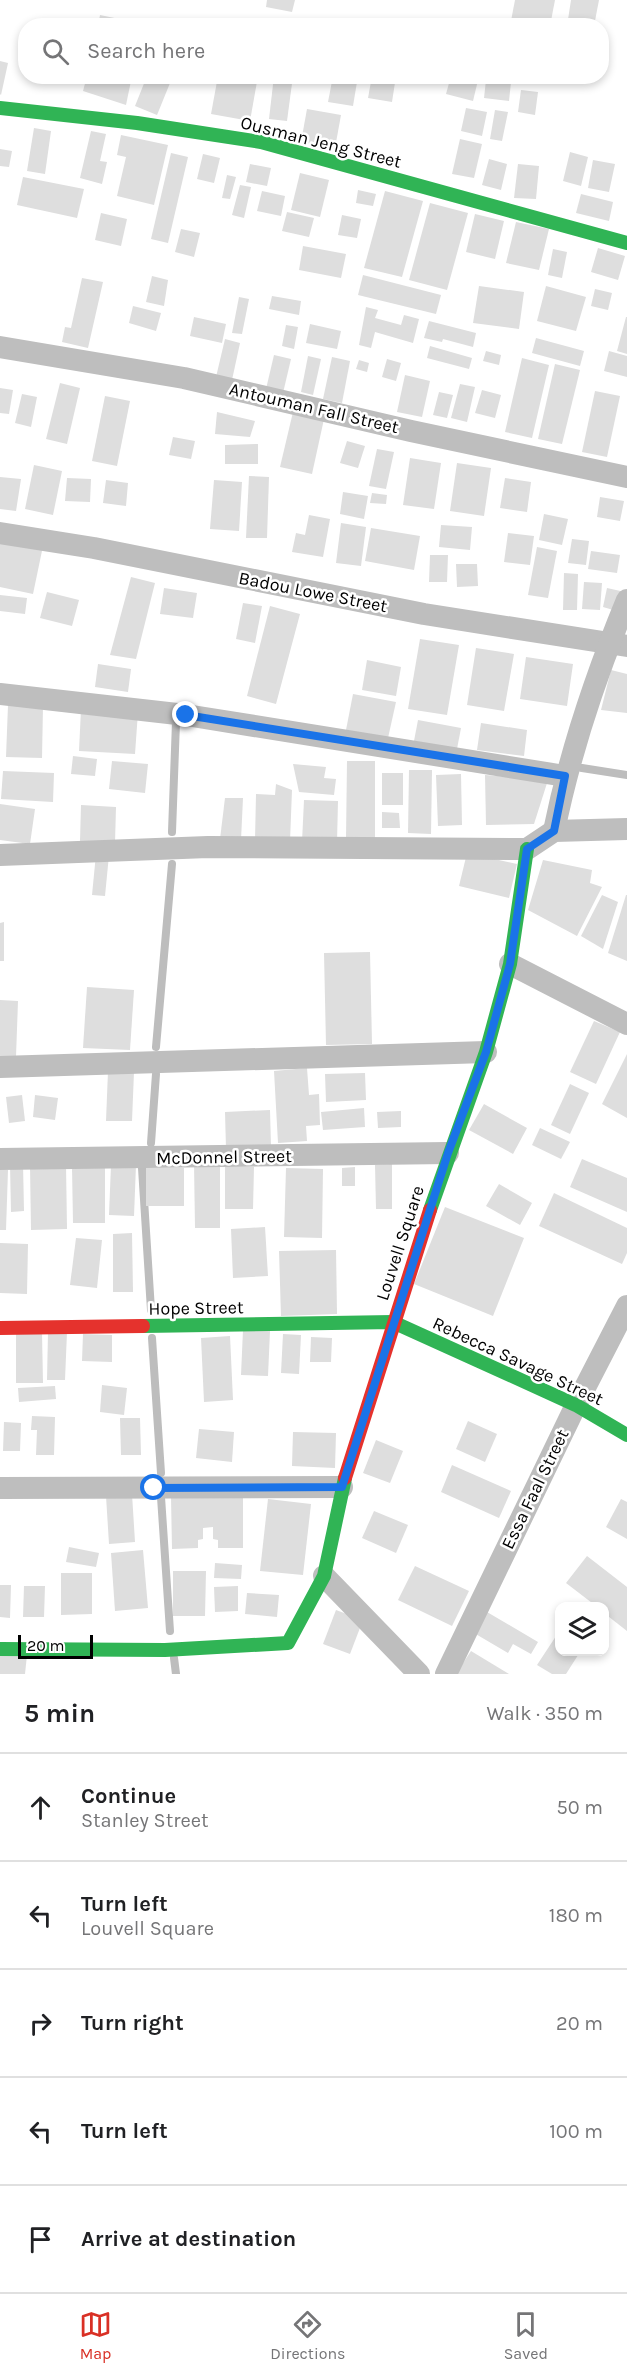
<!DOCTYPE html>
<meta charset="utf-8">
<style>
body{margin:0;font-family:Karla,sans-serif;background:#f6f6f6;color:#202124}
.controls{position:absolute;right:18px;bottom:18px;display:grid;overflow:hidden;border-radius:12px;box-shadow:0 3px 9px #0003}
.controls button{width:54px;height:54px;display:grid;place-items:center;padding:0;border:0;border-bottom:2px solid #e0e0e0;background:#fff;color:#202124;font:30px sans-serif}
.scale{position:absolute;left:18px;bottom:15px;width:75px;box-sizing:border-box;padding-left:6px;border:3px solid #000;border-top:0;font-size:16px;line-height:21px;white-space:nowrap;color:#000;-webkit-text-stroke:4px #fff;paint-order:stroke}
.stop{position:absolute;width:18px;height:18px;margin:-14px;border:4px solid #1a73e8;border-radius:50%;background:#fff}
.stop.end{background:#1a73e8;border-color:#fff;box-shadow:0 2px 6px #0008}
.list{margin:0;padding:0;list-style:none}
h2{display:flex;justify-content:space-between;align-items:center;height:78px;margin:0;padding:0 24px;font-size:26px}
h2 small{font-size:20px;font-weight:400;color:#757577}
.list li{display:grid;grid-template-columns:39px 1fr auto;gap:18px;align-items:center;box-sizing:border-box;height:108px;padding:0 24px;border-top:2px solid #e0e0e0}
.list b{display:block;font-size:22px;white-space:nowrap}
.list p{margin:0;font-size:20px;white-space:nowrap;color:#757577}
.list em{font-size:20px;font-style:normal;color:#757577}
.icon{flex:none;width:33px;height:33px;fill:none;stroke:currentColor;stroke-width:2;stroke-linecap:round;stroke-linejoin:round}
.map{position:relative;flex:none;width:627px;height:1674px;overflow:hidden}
.search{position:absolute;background:#fff;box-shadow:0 3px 9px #0003;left:18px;right:18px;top:18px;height:66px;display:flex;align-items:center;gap:15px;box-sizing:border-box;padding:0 21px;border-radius:24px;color:#757577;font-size:22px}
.sheet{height:618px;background:#fff}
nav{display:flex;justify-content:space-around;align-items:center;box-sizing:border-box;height:84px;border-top:2px solid #e0e0e0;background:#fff;font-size:16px;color:#757577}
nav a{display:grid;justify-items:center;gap:3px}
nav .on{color:#d93025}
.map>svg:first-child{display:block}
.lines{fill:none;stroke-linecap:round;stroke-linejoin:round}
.stream{stroke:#bdbdbd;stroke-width:8}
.building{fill:#dedede}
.street{stroke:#bebebe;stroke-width:22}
.fast{stroke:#30b455;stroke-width:14}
.jam{stroke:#e5322d;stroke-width:14}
.route{stroke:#1a73e8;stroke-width:8}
.labels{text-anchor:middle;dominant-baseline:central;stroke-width:5;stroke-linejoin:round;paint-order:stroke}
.street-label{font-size:18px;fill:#000;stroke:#fff}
</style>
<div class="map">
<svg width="627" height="1674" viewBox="0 0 627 1674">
<rect width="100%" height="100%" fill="#fff"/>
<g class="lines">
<g class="stream">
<polyline points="582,768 627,775"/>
<polyline points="172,832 176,722"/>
<polyline points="156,1047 172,864"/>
<polyline points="151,1143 156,1074"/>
<polyline points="142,1168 151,1310"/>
<polyline points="152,1338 161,1473"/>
<polyline points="161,1497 170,1631"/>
<polyline points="174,1658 176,1674"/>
</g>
</g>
<g class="building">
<polygon points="267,0 295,0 292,12 266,7"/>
<polygon points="515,0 555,0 550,26 510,26"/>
<polygon points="571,0 599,0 594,26 567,26"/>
<polygon points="100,15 144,24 144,26 98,26"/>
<polygon points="161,19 183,25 182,26 159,26"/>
<polygon points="0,61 8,63 1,95 0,94"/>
<polygon points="87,76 132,76 126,105 83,91"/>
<polygon points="147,76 155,76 170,83 157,115 135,106"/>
<polygon points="218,76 258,76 250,121 211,114"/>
<polygon points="274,76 293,76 287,121 269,119"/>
<polygon points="333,76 358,76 353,106 328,102"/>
<polygon points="372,76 396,76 392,102 368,98"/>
<polygon points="451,76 479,76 473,101 446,94"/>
<polygon points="486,80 511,82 509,101 484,98"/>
<polygon points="521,90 538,92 535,115 518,112"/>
<polygon points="466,108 487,112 482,136 461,131"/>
<polygon points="307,109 341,115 335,148 301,142"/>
<polygon points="495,110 508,112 502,141 490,139"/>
<polygon points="34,128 51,131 45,174 27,171"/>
<polygon points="91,131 106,134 100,161 107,162 102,184 80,178"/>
<polygon points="121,135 168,145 154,205 117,196 126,157 117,155"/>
<polygon points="460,139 482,144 474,178 452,174"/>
<polygon points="0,149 12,151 9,167 0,166"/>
<polygon points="570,152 588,157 581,186 563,181"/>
<polygon points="171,153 188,157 168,243 151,239"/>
<polygon points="203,154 220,158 214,183 197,179"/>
<polygon points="489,159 507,164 501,190 482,185"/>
<polygon points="593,160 615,164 609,192 588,188"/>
<polygon points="250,164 271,168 267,186 246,182"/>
<polygon points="518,164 539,166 536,199 514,198"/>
<polygon points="300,173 329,180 320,217 291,210"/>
<polygon points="227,175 236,177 230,199 222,198"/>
<polygon points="23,177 84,189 77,218 17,205"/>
<polygon points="240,185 251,187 244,218 232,215"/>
<polygon points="358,190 376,194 373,206 356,203"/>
<polygon points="262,191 285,196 281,216 257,211"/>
<polygon points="385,191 423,201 402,277 364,268"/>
<polygon points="581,194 613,202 609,221 576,213"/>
<polygon points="430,203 468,213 447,290 409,280"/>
<polygon points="287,212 314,218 309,237 282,231"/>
<polygon points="101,213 127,219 121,246 95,240"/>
<polygon points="475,214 504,221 495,259 466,252"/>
<polygon points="342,215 361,219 357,238 338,235"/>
<polygon points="516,222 549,229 539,270 506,263"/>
<polygon points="181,229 200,233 194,257 175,252"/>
<polygon points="303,246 346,254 341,278 299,270"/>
<polygon points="598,248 625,256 618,280 591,272"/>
<polygon points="553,249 567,252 562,278 548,275"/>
<polygon points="363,275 441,295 436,314 358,295"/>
<polygon points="152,276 168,280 164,306 146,302"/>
<polygon points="82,278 103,282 88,348 62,342 65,327 71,328"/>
<polygon points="479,286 524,292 519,329 473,323"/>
<polygon points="546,286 586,297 576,331 537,321"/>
<polygon points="595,289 612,293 608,310 591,306"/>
<polygon points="272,296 301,301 299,315 269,309"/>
<polygon points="239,297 249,299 242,334 232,333"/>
<polygon points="133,306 161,313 156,331 129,323"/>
<polygon points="366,307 378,310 375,318 401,325 404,315 419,319 413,343 375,332 371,348 359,345"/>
<polygon points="194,317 226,324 222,343 190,336"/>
<polygon points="626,317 627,317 627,354 617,351"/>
<polygon points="429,321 476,333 473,347 443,339 442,342 424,338"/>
<polygon points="310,324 341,331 337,349 306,343"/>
<polygon points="286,325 298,327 294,349 282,346"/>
<polygon points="536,338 584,351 580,366 532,353"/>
<polygon points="225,339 240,343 232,380 216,377"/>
<polygon points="430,346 472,358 469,369 427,358"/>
<polygon points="486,351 501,355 499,365 483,361"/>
<polygon points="609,351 627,356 627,377 604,371"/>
<polygon points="274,355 291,359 283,393 266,389"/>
<polygon points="308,356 321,359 313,395 301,392"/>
<polygon points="332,357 350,361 342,403 323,399"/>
<polygon points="522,358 549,365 532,438 505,432"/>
<polygon points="387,359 401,363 396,381 382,377"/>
<polygon points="359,360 369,363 367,372 356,369"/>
<polygon points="555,364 580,370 562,444 538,439"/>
<polygon points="405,375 430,381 422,417 397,412"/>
<polygon points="60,383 80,388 67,444 46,439"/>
<polygon points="460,384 475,387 467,422 451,418"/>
<polygon points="0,388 13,390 9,414 0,413"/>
<polygon points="482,390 501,395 495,418 475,413"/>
<polygon points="595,391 620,396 607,457 582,452"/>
<polygon points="439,392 453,395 447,418 433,415"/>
<polygon points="22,394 37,397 31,427 15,423"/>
<polygon points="105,396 130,401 117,466 92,461"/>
<polygon points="217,412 255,421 250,437 215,434"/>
<polygon points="293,412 324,419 312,474 280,467"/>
<polygon points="173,437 195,441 191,459 169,455"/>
<polygon points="347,441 365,446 358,468 340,463"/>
<polygon points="258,444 258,464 225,464 225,445"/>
<polygon points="377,449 394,452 386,489 369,486"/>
<polygon points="410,458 441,463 434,509 403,505"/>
<polygon points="457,463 491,468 484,516 450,511"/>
<polygon points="34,465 62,471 53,515 25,509"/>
<polygon points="249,476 269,477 267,538 246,538"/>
<polygon points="0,477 21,479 16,511 0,509"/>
<polygon points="67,478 91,479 90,502 65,501"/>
<polygon points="505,478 531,482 527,512 500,508"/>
<polygon points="106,480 128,483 126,506 103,503"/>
<polygon points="214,480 242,482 239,531 210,529"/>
<polygon points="343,492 368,496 364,519 340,514"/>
<polygon points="372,493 387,495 386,504 370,503"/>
<polygon points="600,497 624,501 620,521 597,517"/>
<polygon points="544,514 568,519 562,545 539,540"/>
<polygon points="309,515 330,519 323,557 292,552 296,533 305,535"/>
<polygon points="341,523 366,527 361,566 336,563"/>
<polygon points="441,525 472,527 470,550 439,547"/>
<polygon points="371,528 420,536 414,570 365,561"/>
<polygon points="508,533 534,536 530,565 504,562"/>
<polygon points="0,538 43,546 33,594 0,587"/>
<polygon points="572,539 589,541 586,565 568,563"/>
<polygon points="537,547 557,551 548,598 528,595"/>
<polygon points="591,551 620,555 617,573 588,569"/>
<polygon points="430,555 448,555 447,582 429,582"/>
<polygon points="456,564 477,564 478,586 457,587"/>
<polygon points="564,573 578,574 577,610 563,610"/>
<polygon points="131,577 155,583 136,659 110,655"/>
<polygon points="584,582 602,583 600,610 582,609"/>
<polygon points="164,588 197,593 193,618 160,614"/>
<polygon points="607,588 625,592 620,612 603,607"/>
<polygon points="47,592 79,600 72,626 40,618"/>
<polygon points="0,595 27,598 25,614 0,611"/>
<polygon points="243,603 262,606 255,643 236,639"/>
<polygon points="270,606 300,614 276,704 247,696"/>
<polygon points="420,639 459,645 447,715 408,709"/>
<polygon points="476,648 514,654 504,711 467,705"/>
<polygon points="526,657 573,664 567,706 520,699"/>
<polygon points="367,660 401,667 396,696 362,690"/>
<polygon points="98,664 131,669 128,692 95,687"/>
<polygon points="611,670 627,674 627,713 601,710"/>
<polygon points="353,694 396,702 388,738 346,730"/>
<polygon points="8,705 43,706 42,758 6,757"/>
<polygon points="81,709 138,712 135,754 79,751"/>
<polygon points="418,720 461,728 457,749 414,741"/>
<polygon points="481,723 527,730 524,756 477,750"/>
<polygon points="73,756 97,759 95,776 71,774"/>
<polygon points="112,761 148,764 145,793 109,789"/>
<polygon points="347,761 375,761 375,839 346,839"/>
<polygon points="293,764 326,767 324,778 336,779 334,795 299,792"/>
<polygon points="409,770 432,770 431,834 408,833"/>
<polygon points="3,771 54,773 53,802 1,799"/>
<rect x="382" y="773" width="21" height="32"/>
<polygon points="461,774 462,825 438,826 436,775"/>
<polygon points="485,775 548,780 534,824 486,825"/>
<polygon points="276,784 292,790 290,841 255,840 256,794 275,795"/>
<polygon points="225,798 243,798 241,840 220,839"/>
<polygon points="304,800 338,801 337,842 302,842"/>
<polygon points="0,804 35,809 30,844 0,840"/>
<polygon points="81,805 116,807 115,843 80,841"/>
<polygon points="382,812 399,813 400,828 382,828"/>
<polygon points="467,853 517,864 509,898 459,886"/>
<polygon points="96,854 109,855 105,896 92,895"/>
<polygon points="543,860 592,870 590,883 602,887 577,936 528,910"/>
<polygon points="602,895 618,902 603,949 581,936"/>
<polygon points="626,895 627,895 627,961 608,953"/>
<polygon points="4,922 4,961 0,961 0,923"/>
<polygon points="370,952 372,1044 326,1045 324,953"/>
<polygon points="87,987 134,990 130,1050 83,1048"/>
<polygon points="0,1000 18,1001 16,1057 0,1057"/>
<polygon points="594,1021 620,1032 596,1084 570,1072"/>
<polygon points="627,1054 627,1118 602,1104"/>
<polygon points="307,1068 309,1095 319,1094 320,1125 306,1126 307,1141 278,1143 274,1071"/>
<polygon points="108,1071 134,1072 132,1121 106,1121"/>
<polygon points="365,1073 366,1100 326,1102 325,1074"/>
<polygon points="570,1084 589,1093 570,1134 551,1125"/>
<polygon points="22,1095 25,1121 9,1123 6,1097"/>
<polygon points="35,1095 58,1098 55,1120 33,1117"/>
<polygon points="484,1104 527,1128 513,1154 469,1130"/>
<polygon points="364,1108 365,1127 323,1130 321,1112"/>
<polygon points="270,1110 271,1147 226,1149 225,1112"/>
<polygon points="401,1111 401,1127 378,1128 377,1112"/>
<polygon points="540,1128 570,1142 561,1159 532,1145"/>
<polygon points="582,1159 627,1178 627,1212 570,1187"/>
<polygon points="23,1163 24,1211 11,1212 10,1164"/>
<polygon points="220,1163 220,1228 195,1228 194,1164"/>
<polygon points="66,1164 67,1229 31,1230 30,1165"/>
<polygon points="392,1164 392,1209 376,1209 375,1165"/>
<polygon points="111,1165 136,1165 134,1216 109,1215"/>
<polygon points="105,1166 105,1223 73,1223 72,1167"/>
<polygon points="225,1166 254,1167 253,1209 225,1209"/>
<polygon points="355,1167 355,1186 342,1186 342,1168"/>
<rect x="146" y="1168" width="38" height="38"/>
<polygon points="286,1168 323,1169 322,1238 284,1237"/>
<polygon points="0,1169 8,1170 6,1230 0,1230"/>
<polygon points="499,1184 532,1203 520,1225 486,1206"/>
<polygon points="554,1193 627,1228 627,1253 622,1264 539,1226"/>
<polygon points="445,1207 524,1238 493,1316 414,1284"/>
<polygon points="265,1227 268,1276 233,1278 231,1229"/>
<polygon points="132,1233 133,1292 113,1292 113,1234"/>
<polygon points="76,1238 102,1240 97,1288 70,1285"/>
<polygon points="0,1243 28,1244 27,1294 0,1293"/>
<polygon points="336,1250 337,1314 281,1316 279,1251"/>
<polygon points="243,1330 270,1331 268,1376 241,1375"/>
<polygon points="48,1332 67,1332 65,1380 47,1380"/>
<polygon points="42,1333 43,1383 16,1383 16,1334"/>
<polygon points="83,1334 112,1335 112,1362 82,1361"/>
<polygon points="283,1334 301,1335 299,1374 281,1373"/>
<polygon points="230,1336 233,1400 204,1402 201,1338"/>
<polygon points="311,1337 332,1338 331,1362 310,1362"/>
<polygon points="102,1385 127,1388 124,1415 100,1412"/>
<polygon points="55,1386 56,1399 19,1402 18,1388"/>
<polygon points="32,1416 55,1417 54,1455 36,1455 37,1430 31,1430"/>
<polygon points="120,1418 140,1418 141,1455 121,1455"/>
<polygon points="468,1421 497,1434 485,1462 456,1449"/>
<polygon points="4,1422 21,1423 20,1451 3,1451"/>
<polygon points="199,1429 234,1432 232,1462 196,1458"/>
<polygon points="293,1432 336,1433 335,1468 292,1466"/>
<polygon points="376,1440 403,1451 390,1483 363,1473"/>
<polygon points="452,1465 511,1491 499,1518 441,1492"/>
<polygon points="132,1494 135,1542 109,1544 106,1496"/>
<polygon points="243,1496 243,1548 218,1548 218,1540 213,1539 213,1527 203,1528 203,1539 198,1540 198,1548 172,1549 171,1497"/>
<polygon points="268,1499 311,1504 303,1575 260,1571"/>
<polygon points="621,1499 627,1502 627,1539 606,1527"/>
<polygon points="374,1511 408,1525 396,1553 362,1538"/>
<polygon points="69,1547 99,1553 96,1567 66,1562"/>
<polygon points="143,1550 148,1608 115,1611 111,1553"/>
<polygon points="587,1556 627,1587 627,1631 604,1613 604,1606 596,1606 566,1583"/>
<polygon points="215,1563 242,1565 241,1579 214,1578"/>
<polygon points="415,1566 469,1591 452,1626 398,1600"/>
<polygon points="173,1571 206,1571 205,1616 173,1616"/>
<polygon points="61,1573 92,1573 92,1614 61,1615"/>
<polygon points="0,1585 11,1585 10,1618 0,1617"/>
<polygon points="24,1586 45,1586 44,1617 23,1617"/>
<polygon points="238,1586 238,1611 215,1612 214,1587"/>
<polygon points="247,1593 279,1595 277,1617 245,1614"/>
<polygon points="336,1610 363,1620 350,1654 323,1644"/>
<polygon points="487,1612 538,1642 531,1654 513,1644 508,1653 474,1633"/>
<polygon points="560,1630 560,1652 580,1652 566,1674 552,1674 537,1665"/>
<polygon points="471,1651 509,1674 456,1674"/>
<polygon points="0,1653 27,1655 25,1674 0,1674"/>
</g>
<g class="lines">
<g class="street">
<polyline points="0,347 184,378 411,431 627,477"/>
<polyline points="0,533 94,548 424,614 627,646"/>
<polyline points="0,694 186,715 565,776"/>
<path d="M 554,831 C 570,752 596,675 627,600"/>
<polyline points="0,855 208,847 527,849 554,831 627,829"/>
<polyline points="510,964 627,1024"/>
<polyline points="0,1067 486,1052"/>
<polyline points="0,1159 448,1153"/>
<polyline points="0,1488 342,1487"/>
<polyline points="324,1576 419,1674"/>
<polyline points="446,1674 576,1405 627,1306"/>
</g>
<g class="fast">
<polyline points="0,108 137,123 261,142 627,243"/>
<polyline points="430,1210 486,1052 510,964 527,849"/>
<polyline points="143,1326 393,1322 576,1405 627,1435"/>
<polyline points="0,1649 165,1650 288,1643 324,1576 345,1478"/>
</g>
<g class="jam">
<polyline points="0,1328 143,1326"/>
<polyline points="345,1478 430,1210"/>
</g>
</g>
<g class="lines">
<polyline class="route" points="154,1488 342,1487 448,1153 486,1052 510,964 527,849 554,831 565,776 186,715"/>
</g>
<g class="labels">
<g class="street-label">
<text transform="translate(321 142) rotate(14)">Ousman Jeng Street</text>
<text transform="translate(314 408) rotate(13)">Antouman Fall Street</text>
<text transform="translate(313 592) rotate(11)">Badou Lowe Street</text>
<text transform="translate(224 1157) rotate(-1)">McDonnel Street</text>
<text transform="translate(400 1243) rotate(-72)">Louvell Square</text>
<text transform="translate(196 1308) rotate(-1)">Hope Street</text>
<text transform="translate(518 1361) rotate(25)">Rebecca Savage Street</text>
<text transform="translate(535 1489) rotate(-64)">Essa Faal Street</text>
</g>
</g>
</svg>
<div class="controls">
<button><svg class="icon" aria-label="layers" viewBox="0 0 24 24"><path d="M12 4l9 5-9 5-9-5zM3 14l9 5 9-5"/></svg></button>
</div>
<div class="scale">20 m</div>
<div class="stop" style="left:154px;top:1488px"></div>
<div class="stop end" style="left:186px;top:715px"></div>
<div class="search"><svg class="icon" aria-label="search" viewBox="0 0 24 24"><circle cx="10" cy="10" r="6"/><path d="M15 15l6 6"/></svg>Search here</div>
</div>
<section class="sheet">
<h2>5 min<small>Walk · 350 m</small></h2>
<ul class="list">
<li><svg class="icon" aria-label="ahead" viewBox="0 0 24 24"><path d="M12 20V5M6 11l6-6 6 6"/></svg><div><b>Continue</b><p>Stanley Street</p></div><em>50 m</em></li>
<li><svg class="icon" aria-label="left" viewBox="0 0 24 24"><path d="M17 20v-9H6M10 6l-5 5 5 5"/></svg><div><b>Turn left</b><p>Louvell Square</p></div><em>180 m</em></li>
<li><svg class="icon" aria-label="right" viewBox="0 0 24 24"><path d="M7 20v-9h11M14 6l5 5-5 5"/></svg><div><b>Turn right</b></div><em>20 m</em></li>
<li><svg class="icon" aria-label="left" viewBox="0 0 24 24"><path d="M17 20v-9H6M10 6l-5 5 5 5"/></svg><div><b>Turn left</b></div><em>100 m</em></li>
<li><svg class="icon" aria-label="arrive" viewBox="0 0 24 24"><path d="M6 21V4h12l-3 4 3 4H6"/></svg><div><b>Arrive at destination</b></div></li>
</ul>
</section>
<nav>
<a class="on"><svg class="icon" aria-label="map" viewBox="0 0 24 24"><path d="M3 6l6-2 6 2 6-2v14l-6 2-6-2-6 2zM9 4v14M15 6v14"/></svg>Map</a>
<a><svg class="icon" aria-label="directions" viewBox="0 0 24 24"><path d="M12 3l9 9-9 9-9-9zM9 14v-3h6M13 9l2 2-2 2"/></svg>Directions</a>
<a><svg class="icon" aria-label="saved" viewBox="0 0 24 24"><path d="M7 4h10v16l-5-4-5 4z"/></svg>Saved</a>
</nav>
